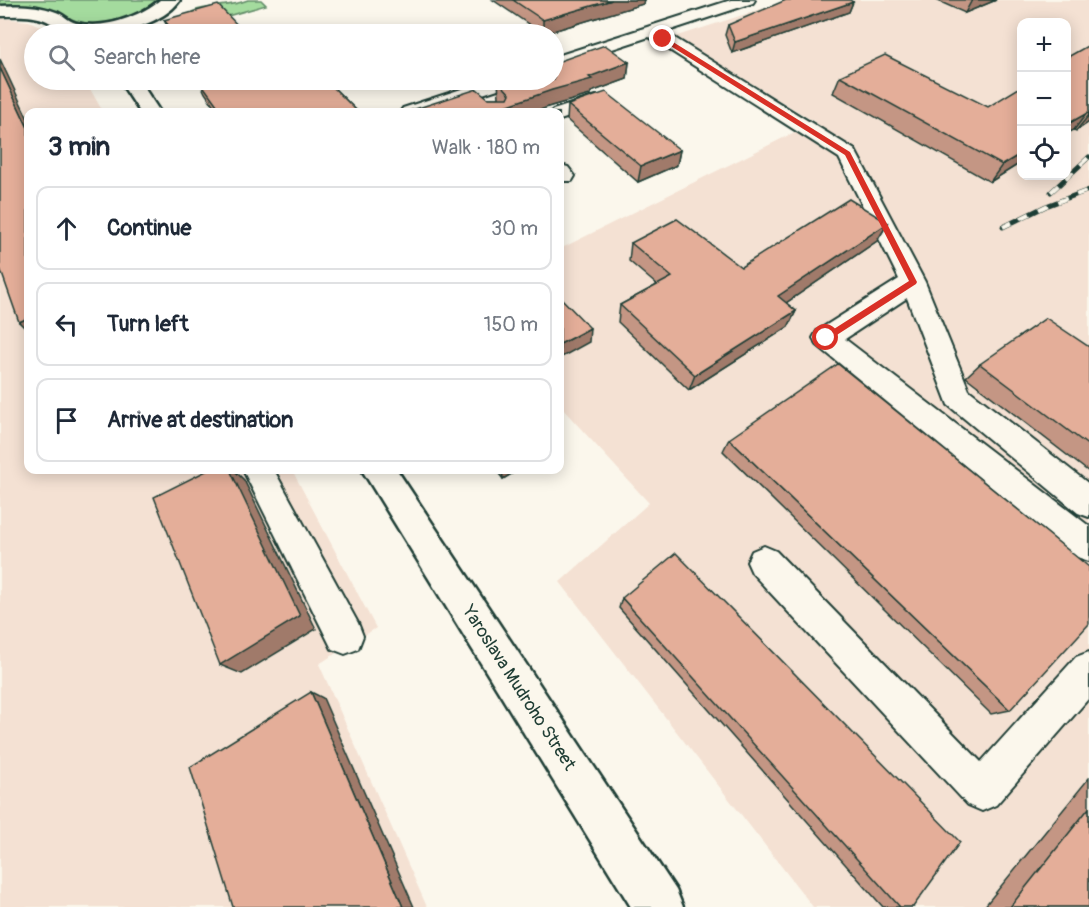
<!DOCTYPE html>
<meta charset="utf-8">
<style>
body{margin:0;font-family:Pangolin,sans-serif;background:#f2f2f3;color:#1f2937}
.controls{position:absolute;right:18px;top:18px;display:grid;overflow:hidden;border-radius:12px;box-shadow:0 3px 15px #0003}
.controls button{width:54px;height:54px;display:grid;place-items:center;padding:0;border:0;border-bottom:2px solid #e0e1e3;background:#fff;color:#1f2937;font:30px sans-serif}
.stop{position:absolute;width:18px;height:18px;margin:-14px;border:4px solid #d93025;border-radius:50%;background:#fff}
.stop.end{background:#d93025;border-color:#fff;box-shadow:0 2px 6px #0008}
.list{margin:0;padding:0;list-style:none}
h2{display:flex;justify-content:space-between;align-items:center;height:78px;margin:0;padding:0 24px;font-size:26px}
h2 small{font-size:20px;font-weight:400;color:#747a83}
.list li{display:grid;grid-template-columns:39px 1fr auto;gap:18px;align-items:center;box-sizing:border-box;height:84px;margin:0 12px 12px;padding:0 12px;border:2px solid #e0e1e3;border-radius:12px}
.list b{display:block;font-size:22px;white-space:nowrap}
.list em{font-size:20px;font-style:normal;color:#747a83}
.icon{flex:none;width:33px;height:33px;fill:none;stroke:currentColor;stroke-width:2;stroke-linecap:round;stroke-linejoin:round}
.map{position:relative;flex:none;width:1089px;height:907px;overflow:hidden}
.search{position:absolute;background:#fff;box-shadow:0 3px 15px #0003;left:24px;top:24px;width:540px;height:66px;display:flex;align-items:center;gap:15px;box-sizing:border-box;padding:0 21px;border-radius:33px;color:#747a83;font-size:22px}
.panel{position:absolute;background:#fff;box-shadow:0 3px 15px #0003;left:24px;top:108px;width:540px;height:366px;border-radius:12px}
.map>svg:first-child{display:block}
.built{fill:#f4e1d3;fill-rule:evenodd}
.green{fill:#a4db9e;stroke:#628c69;stroke-width:1.5}
.lines{fill:none;stroke-linecap:round;stroke-linejoin:round}
.minor-casing{stroke:#1f3d34;stroke-width:4}
.major-casing{stroke:#1f3d34;stroke-width:5}
.minor{fill:#fbf7ec;fill-rule:evenodd}
.major{fill:#fbf7ec;fill-rule:evenodd}
.rail-casing{stroke:#1f3d34;stroke-width:5}
.rail{stroke:#fbf7ec;stroke-width:4;stroke-dasharray:10;stroke-linecap:butt}
.wall{fill:#c49684;stroke:#1f3d34;stroke-width:1.5}
.shaded-wall{fill:#a07a6b;stroke:#1f3d34;stroke-width:1.5}
.building{fill:#e4ae99;stroke:#1f3d34;stroke-width:1.5}
.route{fill:#d93025}
.labels{text-anchor:middle;dominant-baseline:central;stroke-width:5;stroke-linejoin:round;paint-order:stroke}
.near-street-label{font-size:18px;fill:#1f3d34;stroke:#fbf7ec}
</style>
<div class="map">
<svg width="1089" height="907" viewBox="0 0 1089 907">
<rect width="100%" height="100%" fill="#fbf7ec"/>
<filter id="ink" filterUnits="userSpaceOnUse"><feTurbulence type="fractalNoise" baseFrequency=".0167" numOctaves="2"/><feDisplacementMap in="SourceGraphic" scale="12" xChannelSelector="R" yChannelSelector="G"/><feConvolveMatrix kernelMatrix="1 2 1 2 8 2 1 2 1" color-interpolation-filters="sRGB"/></filter>
<g filter="url(#ink)">
<g class="built">
<path d="M 789,0 L 1089,0 L 1089,907 L 813,907 L 560,582 L 649,503 L 560,406 L 560,249 L 815,122 L 675,37 ZM 1022,22 L 1066,22 L 1066,176 L 1022,176 Z"/>
<polygon points="0,18 29,21 56,34 34,34 34,80 85,80 103,112 28,112 28,470 292,470 376,628 319,664 427,907 0,907"/>
</g>
<g class="green">
<path d="M 0,0 L 157,0 C 137,17 103,28 77,21 C 70,19 63,14 56,11 C 38,4 19,3 0,5 Z"/>
<path d="M 248,0 L 261,0 L 266,5 L 179,30 C 184,0 222,11 248,0 Z"/>
</g>
<g class="lines">
<defs>
<g id="minor">
<polygon points="731,0 755,0 753,3 665,32 855,150 925,282 969,390 1089,484 1089,517 1078,513 948,405 907,298 845,339 1089,526 1089,561 1077,557 817,345 813,338 817,331 899,279 839,158 649,37 554,68 554,57"/>
<polygon points="489,80 515,80 513,84 428,112 400,112 403,108"/>
<polygon points="596,96 603,98 606,102 603,106 560,120 560,112 551,112 553,110"/>
<polygon points="560,165 568,167 575,176 572,181 560,181"/>
<polygon points="243,470 274,470 358,623 363,636 358,649 345,654 332,649"/>
<polygon points="764,546 776,551 981,762 1076,657 1089,652 1089,698 996,805 982,811 968,805 752,573 747,562 752,551"/>
</g>
<g id="major">
<path d="M 160,0 L 180,0 C 162,26 106,39 76,34 C 64,32 57,26 47,21 C 33,14 15,16 0,16 L 0,6 C 19,5 38,5 56,12 C 63,14 68,21 76,23 C 103,30 139,17 160,0 Z"/>
<polygon points="119,80 139,80 160,112 140,112"/>
<polygon points="362,470 397,470 676,890 683,907 631,907"/>
</g>
</defs>
<use href="#minor" class="minor-casing"/>
<use href="#major" class="major-casing"/>
<use href="#minor" class="minor"/>
<use href="#major" class="major"/>
<defs>
<g id="rail">
<polyline points="1051,192 1089,157"/>
<polyline points="1003,227 1046,206 1089,190"/>
</g>
</defs>
<use href="#rail" class="rail-casing"/>
<use href="#rail" class="rail"/>
</g>
<g class="wall">
<polygon points="493,0 644,0 643,4 543,34"/>
<polygon points="936,0 996,0 965,13"/>
<polygon points="853,2 849,12 732,53 725,35 728,25"/>
<polygon points="164,20 246,34 171,34"/>
<polygon points="1089,45 1089,122 1076,131 1074,130"/>
<polygon points="629,62 627,79 591,92 590,95 551,106 488,98 499,98 498,81"/>
<polygon points="840,76 988,107 1022,162 990,182 833,93"/>
<polygon points="199,80 326,80 358,112 218,112 205,93"/>
<polygon points="568,105 680,150 677,165 638,182 567,120"/>
<polygon points="888,223 877,241 786,303 796,311 788,327 689,390 618,322 620,305 657,285 629,261 631,243 741,267"/>
<polygon points="1089,347 1089,472 966,377 980,364"/>
<polygon points="729,439 1010,710 991,714 723,451"/>
<polygon points="496,470 518,470 503,479"/>
<polygon points="622,598 913,907 883,907 619,608"/>
<polygon points="1089,778 1089,907 984,907"/>
</g>
<g class="shaded-wall">
<polygon points="612,0 644,0 643,4 543,34 543,20"/>
<polygon points="972,0 996,0 965,13"/>
<polygon points="853,2 849,12 732,53 735,42"/>
<polygon points="0,59 28,119 28,128 0,68"/>
<polygon points="629,62 627,79 591,92 590,95 551,106 535,112 488,112"/>
<polygon points="1087,113 1074,130 1066,134 1066,125"/>
<polygon points="1089,115 1089,122 1076,131"/>
<polygon points="680,150 677,165 638,182 641,166"/>
<polygon points="1022,153 1022,162 990,182 1002,165"/>
<polygon points="888,223 877,241 771,313 778,296"/>
<polygon points="796,311 788,327 689,390 695,375"/>
<polygon points="28,318 28,331 19,322"/>
<polygon points="590,328 589,342 560,358 560,344"/>
<polygon points="230,470 234,470 244,480 316,629 242,674 220,665"/>
<polygon points="502,470 518,470 503,479"/>
<polygon points="311,692 323,698 414,907 403,907"/>
</g>
<g class="building">
<polygon points="513,0 612,0 543,20"/>
<polygon points="786,0 850,0 853,2 735,42 728,25"/>
<polygon points="218,5 246,34 176,34 164,20"/>
<polygon points="605,45 629,62 589,77 592,79 552,90 488,112 406,112 477,89 488,98 508,98 510,94 498,81 504,80 554,80 554,63"/>
<polygon points="1089,45 1089,114 1087,113 1066,125 1066,58"/>
<polygon points="885,55 988,107 1022,86 1022,153 1002,165 840,76"/>
<polygon points="0,68 28,128 28,318 19,322 0,268"/>
<polygon points="199,80 326,80 358,112 222,112"/>
<polygon points="606,92 680,150 641,166 568,105"/>
<polygon points="849,199 888,223 778,296 796,311 695,375 620,305 672,277 631,243 677,219 741,267"/>
<polygon points="560,297 590,328 560,344"/>
<polygon points="1046,318 1089,347 1089,446 980,364"/>
<polygon points="838,364 1089,567 1089,624 1010,710 729,439"/>
<polygon points="208,470 230,470 300,616 220,665 154,497"/>
<polygon points="676,553 960,842 913,907 900,907 622,598"/>
<polygon points="311,692 403,907 233,907 190,767"/>
<polygon points="1089,808 1089,907 1010,907"/>
</g>
</g>
<polygon class="route" points="661,37 665,37 850,152 917,282 916,284 829,340 823,340 823,336 909,281 845,155 661,40"/>
<g class="labels">
<g class="near-street-label">
<text transform="translate(519 688) rotate(57)">Yaroslava Mudroho Street</text>
</g>
</g>
</svg>
<div class="controls">
<button>+</button>
<button>−</button>
<button><svg class="icon" aria-label="locate" viewBox="0 0 24 24"><circle cx="12" cy="12" r="6"/><path d="M12 2v4M12 18v4M2 12h4M18 12h4"/></svg></button>
</div>
<div class="stop" style="left:826px;top:338px"></div>
<div class="stop end" style="left:663px;top:39px"></div>
<div class="search"><svg class="icon" aria-label="search" viewBox="0 0 24 24"><circle cx="10" cy="10" r="6"/><path d="M15 15l6 6"/></svg>Search here</div>
<section class="panel">
<h2>3 min<small>Walk · 180 m</small></h2>
<ul class="list">
<li><svg class="icon" aria-label="ahead" viewBox="0 0 24 24"><path d="M12 20V5M6 11l6-6 6 6"/></svg><div><b>Continue</b></div><em>30 m</em></li>
<li><svg class="icon" aria-label="left" viewBox="0 0 24 24"><path d="M17 20v-9H6M10 6l-5 5 5 5"/></svg><div><b>Turn left</b></div><em>150 m</em></li>
<li><svg class="icon" aria-label="arrive" viewBox="0 0 24 24"><path d="M6 21V4h12l-3 4 3 4H6"/></svg><div><b>Arrive at destination</b></div></li>
</ul>
</section>
</div>
